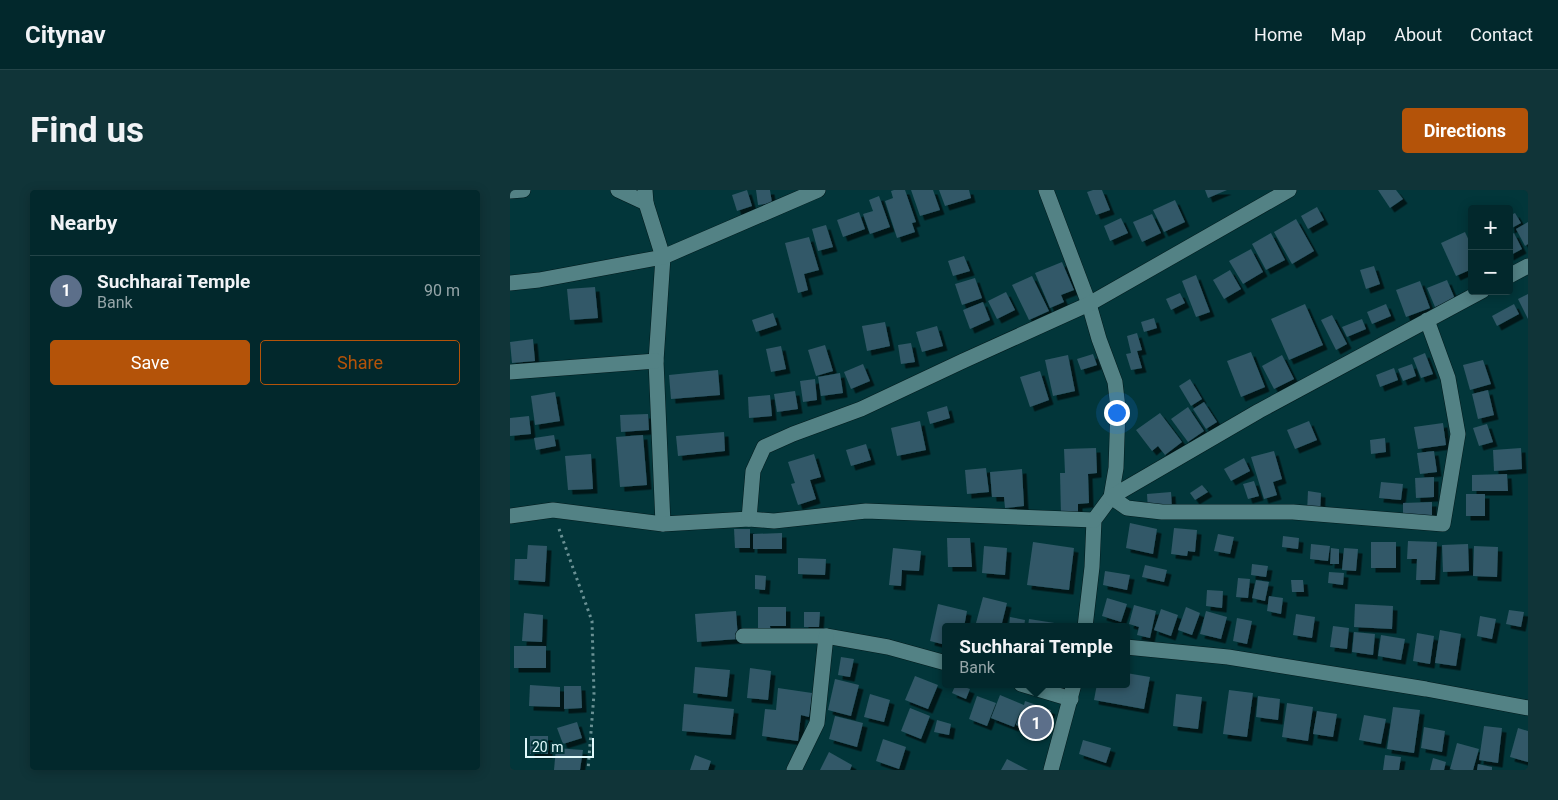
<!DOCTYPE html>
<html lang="en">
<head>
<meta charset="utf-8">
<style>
	:root { --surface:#02282c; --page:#103438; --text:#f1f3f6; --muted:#96a6a9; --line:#234448; --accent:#b45309 }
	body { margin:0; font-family:Roboto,sans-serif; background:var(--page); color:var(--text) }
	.controls { position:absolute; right:15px; top:15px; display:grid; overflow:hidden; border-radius:5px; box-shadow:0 2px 12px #0003 }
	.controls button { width:45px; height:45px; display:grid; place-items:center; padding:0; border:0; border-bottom:1px solid var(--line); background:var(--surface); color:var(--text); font:25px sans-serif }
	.scale { position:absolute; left:15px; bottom:12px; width:69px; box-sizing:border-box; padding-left:5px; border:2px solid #e1f9fb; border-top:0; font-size:14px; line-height:18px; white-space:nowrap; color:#e1f9fb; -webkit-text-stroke:4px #02363a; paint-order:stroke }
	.you { position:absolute; left:606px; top:222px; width:18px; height:18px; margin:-12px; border:4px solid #fff; border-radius:50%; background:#1a73e8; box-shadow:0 0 0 8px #1a73e833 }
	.badge { display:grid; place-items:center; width:32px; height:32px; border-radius:50%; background:var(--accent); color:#fff; font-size:16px; font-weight:700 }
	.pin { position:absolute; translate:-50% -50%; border:2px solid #fff; box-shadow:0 1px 5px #0006 }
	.popup { position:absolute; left:432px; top:433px; width:188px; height:65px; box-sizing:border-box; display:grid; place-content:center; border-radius:5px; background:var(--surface); filter:drop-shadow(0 1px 4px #0005); font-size:16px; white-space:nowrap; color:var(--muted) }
	.popup b { font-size:19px; color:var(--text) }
	.popup::after { content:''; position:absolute; left:50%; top:100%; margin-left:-10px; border:10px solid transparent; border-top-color:var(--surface) }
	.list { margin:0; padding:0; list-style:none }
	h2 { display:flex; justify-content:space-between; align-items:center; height:65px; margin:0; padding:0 20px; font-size:21px }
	h2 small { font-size:16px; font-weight:400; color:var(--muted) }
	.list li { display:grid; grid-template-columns:32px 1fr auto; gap:15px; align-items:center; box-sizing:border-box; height:70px; padding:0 20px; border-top:1px solid var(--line) }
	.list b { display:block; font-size:19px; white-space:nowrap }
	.list p { margin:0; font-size:16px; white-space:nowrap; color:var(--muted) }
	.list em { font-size:16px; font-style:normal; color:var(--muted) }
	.actions { display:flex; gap:10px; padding:15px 20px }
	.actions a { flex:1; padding:11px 0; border:1px solid var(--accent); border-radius:5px; text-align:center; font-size:18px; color:var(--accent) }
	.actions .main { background:var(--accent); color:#fff }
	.map { position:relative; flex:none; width:1018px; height:580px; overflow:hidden; border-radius:5px }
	header { display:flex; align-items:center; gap:30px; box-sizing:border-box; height:70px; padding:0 25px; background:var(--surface); border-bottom:1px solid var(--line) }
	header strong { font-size:24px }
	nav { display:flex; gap:28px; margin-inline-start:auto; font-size:18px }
	.intro { display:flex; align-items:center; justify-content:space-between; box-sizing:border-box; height:120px; padding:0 30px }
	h1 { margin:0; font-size:35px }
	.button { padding:12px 22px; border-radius:5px; background:var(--accent); color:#fff; font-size:18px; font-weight:700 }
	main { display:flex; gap:30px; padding:0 30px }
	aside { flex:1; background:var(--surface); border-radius:5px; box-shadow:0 2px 12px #0003 }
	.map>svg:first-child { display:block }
	.building { fill:#315967; filter:url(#shadow) }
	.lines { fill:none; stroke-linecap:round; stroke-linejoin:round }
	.minor-casing { stroke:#031b1d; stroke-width:16 }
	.path { stroke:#6a9194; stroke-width:3; stroke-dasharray:2.5 4; stroke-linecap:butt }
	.minor { stroke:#538285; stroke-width:15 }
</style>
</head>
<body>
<header>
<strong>Citynav</strong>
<nav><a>Home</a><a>Map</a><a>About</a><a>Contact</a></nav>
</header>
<div class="intro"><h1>Find us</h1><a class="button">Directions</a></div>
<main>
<aside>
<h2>Nearby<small></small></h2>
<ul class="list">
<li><span class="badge" style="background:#5c6f8a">1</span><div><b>Suchharai Temple</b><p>Bank</p></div><em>90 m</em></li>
</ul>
<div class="actions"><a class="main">Save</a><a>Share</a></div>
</aside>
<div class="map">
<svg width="1018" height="580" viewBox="0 0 1018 580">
	<defs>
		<filter id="shadow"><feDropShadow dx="4.5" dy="4.5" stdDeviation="0" flood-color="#0009"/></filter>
	</defs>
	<rect width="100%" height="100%" fill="#02363a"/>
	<g class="building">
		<path d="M237,0L242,16L227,21L222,5Z"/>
		<path d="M246,0H260L262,13L248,15Z"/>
		<path d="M384,0H395L406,32L402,33L405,42L387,48L375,11L383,8L381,1Z"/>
		<path d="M401,0H423L430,20L410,26Z"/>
		<path d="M429,0H459L461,8L435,16Z"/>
		<path d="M583,0H592L600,20L586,25L577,2Z"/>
		<path d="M695,0H717L698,8Z"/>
		<path d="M868,0H886L893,9L880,18Z"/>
		<path d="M369,6L380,37L360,44L353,24L363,21L359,10Z"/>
		<path d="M665,10L675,32L654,42L643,20Z"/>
		<path d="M807,17L814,30L798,39L791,26Z"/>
		<path d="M349,22L355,39L333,47L327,30Z"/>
		<path d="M1005,23L1011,33L1000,39L999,26Z"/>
		<path d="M642,24L651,43L632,52L623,32Z"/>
		<path d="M611,28L618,43L600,51L594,36Z"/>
		<path d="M786,29L804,61L782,74L764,42Z"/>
		<path d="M1018,32V54L1015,56L1006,39Z"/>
		<path d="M316,35L323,57L308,61L302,39Z"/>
		<path d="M955,42L962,57V79L946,86L931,53Z"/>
		<path d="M761,43L775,70L756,80L742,54Z"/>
		<path d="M1004,43L1012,59L999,66V46Z"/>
		<path d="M299,47L309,80L294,84L298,100L288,103L275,53Z"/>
		<path d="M741,59L753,82L733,94L719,71Z"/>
		<path d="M454,66L460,81L443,86L438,71Z"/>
		<path d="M552,72L564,100L551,105L554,112L540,118L525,83Z"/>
		<path d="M864,76L870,94L856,99L850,80Z"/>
		<path d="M720,80L731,99L714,109L703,90Z"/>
		<path d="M686,85L700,122L686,127L672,91Z"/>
		<path d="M522,86L539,121L519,130L502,95Z"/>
		<path d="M465,88L472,108L452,115L445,94Z"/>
		<path d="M937,90L945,109L925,117L917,98Z"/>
		<path d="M910,91L920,118L896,127L886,100Z"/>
		<path d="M85,97L88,128L60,130L57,99Z"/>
		<path d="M496,102L505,120L487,129L478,111Z"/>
		<path d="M670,103L675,113L661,120L656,109Z"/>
		<path d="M1018,104V129L1008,109Z"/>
		<path d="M473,112L480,130L460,139L453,120Z"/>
		<path d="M795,114L813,155L779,170L761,129Z"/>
		<path d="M876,114L881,126L862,134L857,122Z"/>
		<path d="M1004,114L1009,124L987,136L982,126Z"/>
		<path d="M263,123L267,135L246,142L242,130Z"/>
		<path d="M822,125L837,154L826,160L811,130Z"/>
		<path d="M644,128L647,138L634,142L631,132Z"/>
		<path d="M852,129L856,139L837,147L832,137Z"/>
		<path d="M375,132L380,156L357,161L352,136Z"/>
		<path d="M427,136L433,156L412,162L406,142Z"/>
		<path d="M627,143L632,160L627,161L632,178L621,180L616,164L621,163L617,146Z"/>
		<path d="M23,149L25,171L2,173L0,152Z"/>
		<path d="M401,153L405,172L391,174L388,155Z"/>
		<path d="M315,155L323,181L306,186L298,160Z"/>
		<path d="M271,156L276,179L261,182L256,159Z"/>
		<path d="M741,162L755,197L731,207L717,171Z"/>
		<path d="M915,163L923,184L911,188L903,168Z"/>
		<path d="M583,164L587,175L571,180L567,169Z"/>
		<path d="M558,165L565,201L543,206L535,170Z"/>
		<path d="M772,165L784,189L764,199L752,176Z"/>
		<path d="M973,170L981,194L960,200L953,175Z"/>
		<path d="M353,174L360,191L341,199L334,182Z"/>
		<path d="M902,174L906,186L893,191L888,179Z"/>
		<path d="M884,178L888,190L870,197L866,185Z"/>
		<path d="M208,180L210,205L161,209L159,185Z"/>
		<path d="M530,181L539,210L520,217L510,187Z"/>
		<path d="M330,183L333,203L311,206L308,187Z"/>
		<path d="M305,189L307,210L293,212L290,191Z"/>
		<path d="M680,189L692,209L681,216L669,196Z"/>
		<path d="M978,200L984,225L968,229L962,204Z"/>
		<path d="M285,201L288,219L267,222L264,204Z"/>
		<path d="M45,202L50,231L25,235L21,206Z"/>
		<path d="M260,205L262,226L239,228L238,207Z"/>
		<path d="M694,212L707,232L696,239L683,219Z"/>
		<path d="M437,216L440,228L420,234L417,222Z"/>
		<path d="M678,217L694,241L678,252L661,229Z"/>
		<path d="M650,223L672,252L655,265L648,256L642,261L626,240Z"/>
		<path d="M138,224L139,240L111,242L110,225Z"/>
		<path d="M19,226L21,244L0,246V228Z"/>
		<path d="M410,231L416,260L387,266L381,238Z"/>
		<path d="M799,231L807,250L785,259L777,240Z"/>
		<path d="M933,233L936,255L908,259L904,237Z"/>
		<path d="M977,234L983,252L969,256L963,238Z"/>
		<path d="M214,242L215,261L168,266L166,246Z"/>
		<path d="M44,245L46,256L26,260L24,248Z"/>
		<path d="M133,245L137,295L110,297L106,247Z"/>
		<path d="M875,248L876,262L861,264L860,250Z"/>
		<path d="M356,254L361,270L341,276L336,260Z"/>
		<path d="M586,258L587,283L578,284L579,313L568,314V324L551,325L550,283H555L554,259Z"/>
		<path d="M1011,258L1012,279L984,281L983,260Z"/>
		<path d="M764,261L772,289L763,292L767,305L754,309L741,267Z"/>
		<path d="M924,261L927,282L910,284L907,263Z"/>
		<path d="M81,264L83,299L58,300L55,266Z"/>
		<path d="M304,264L311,287L300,290L306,309L288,315L281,294L285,293L278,272Z"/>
		<path d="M734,268L740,281L721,291L714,279Z"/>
		<path d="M476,278L479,302L457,304L455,280Z"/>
		<path d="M512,279L514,316L495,318L494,307H482L480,282Z"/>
		<path d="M997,284L998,301H962V285Z"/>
		<path d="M924,287V307L906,308L905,288Z"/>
		<path d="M744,291L749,306L738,309L733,294Z"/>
		<path d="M871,292L893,294L891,310L869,308Z"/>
		<path d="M692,295L698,302L685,310L680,303Z"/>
		<path d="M798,301L811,303L810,323L797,322Z"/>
		<path d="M661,302L662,319L638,321L637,304Z"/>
		<rect x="956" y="304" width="19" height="22"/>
		<path d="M922,312V331H893V313Z"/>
		<path d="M620,333L647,339L643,364L616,358Z"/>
		<path d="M664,338L687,340L685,362L678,361L677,366L661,364Z"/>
		<path d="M224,339H240V358H225Z"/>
		<path d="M272,343V359H243V344Z"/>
		<path d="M708,344L724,347L720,364L704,361Z"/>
		<path d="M773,346L789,348L788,359L772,357Z"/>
		<path d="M437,348H460L462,377H438Z"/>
		<path d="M898,351L927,352L925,390H906L907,369H897Z"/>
		<path d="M523,352L564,358L559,400L517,395Z"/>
		<rect x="861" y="352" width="25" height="26"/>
		<path d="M801,354L820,356L818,371L800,369Z"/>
		<path d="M958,354L959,381L933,382L932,355Z"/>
		<path d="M18,355L37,356L35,392L4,390L5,369H17Z"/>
		<path d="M474,356L497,358L495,385L472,383Z"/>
		<path d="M964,356L988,357L987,387L963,386Z"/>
		<path d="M383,358L411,361L409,381L392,380L391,396L379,395Z"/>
		<path d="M821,358L829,359V374H820Z"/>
		<path d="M834,358L848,359L846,381L832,380Z"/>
		<path d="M288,368L316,369L315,385L288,384Z"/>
		<path d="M742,374L758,376L756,387L741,385Z"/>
		<path d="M635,375L657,380L654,392L632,387Z"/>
		<path d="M595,381L620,385L617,400L593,395Z"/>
		<path d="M819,382L834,383L833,395L818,393Z"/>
		<path d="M245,385L256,386L255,400L245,399Z"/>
		<path d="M728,388L740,389L738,408L726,407Z"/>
		<path d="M746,390L759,392L755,411L742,408Z"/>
		<path d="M781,390H793L794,402H782Z"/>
		<path d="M697,400L713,401L712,418L696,416Z"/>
		<path d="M759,406L773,408L771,424L757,421Z"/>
		<path d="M473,407L497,413L491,437H481L466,433Z"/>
		<path d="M597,408L617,414L611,432L592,426Z"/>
		<path d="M428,414L457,421L454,437H436V455L420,451Z"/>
		<path d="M845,414L883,416L882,439L844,437Z"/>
		<path d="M624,415L646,421L640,448L627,445L629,437L619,434Z"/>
		<path d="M248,417H276V436H260L261,445L248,444Z"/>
		<path d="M676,417L690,423L682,445L668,440Z"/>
		<path d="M651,419L668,425L661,446L644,440Z"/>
		<path d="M999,420L1014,422L1011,437L996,434Z"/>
		<path d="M226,421L228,449L187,452L185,424Z"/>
		<path d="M696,421L717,427L711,449L690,444Z"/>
		<path d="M294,422H310L309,437H294Z"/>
		<path d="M14,423L33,425L32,452L12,451Z"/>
		<path d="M786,424L805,427L802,448L783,445Z"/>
		<path d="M970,426L986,429L982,449L967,446Z"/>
		<path d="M500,427L515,430L514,437H499Z"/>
		<path d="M727,428L742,431L737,454L723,451Z"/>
		<path d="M519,429L551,434V437H518Z"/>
		<path d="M823,436L839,438L837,459L820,457Z"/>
		<path d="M930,440L951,444L946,476L925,473Z"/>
		<path d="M844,442L865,444L863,465L842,462Z"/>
		<path d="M907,443L924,446L920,474L903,471Z"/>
		<path d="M871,445L895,449L891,470L868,466Z"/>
		<rect x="4" y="456" width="32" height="22"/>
		<path d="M331,467L344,469L340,487L328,485Z"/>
		<path d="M185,477L220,480L217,507L183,503Z"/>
		<path d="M240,478L261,481L258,510L237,508Z"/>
		<path d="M616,483L640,487L634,519L584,510L587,494H616Z"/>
		<path d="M405,486L428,495L418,519L395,510Z"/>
		<path d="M325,489L349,495L341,526L318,520Z"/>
		<path d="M446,494L460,499L456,509L442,503Z"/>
		<path d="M20,495L50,497V517L19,516Z"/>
		<path d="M54,496H71L72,518L54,519Z"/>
		<path d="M268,498L302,503L299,527L291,525L288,551L252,546L255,519L266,520Z"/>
		<path d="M719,500L743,503L737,547L713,544Z"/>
		<path d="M360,504L380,510L374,532L354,527Z"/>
		<path d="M666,504L692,507L688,539L663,536Z"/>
		<path d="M490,505L514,515L515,511L541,520L532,545L506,535L511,520L504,537L481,528Z"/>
		<path d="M467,506L486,513L477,536L459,529Z"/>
		<path d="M748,506L770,509L768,530L746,527Z"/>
		<path d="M777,513L803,517L798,551L772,547Z"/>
		<path d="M174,514L224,519L221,545L172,541Z"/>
		<path d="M883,517L910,520L904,563L877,559Z"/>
		<path d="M400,518L420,526L411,549L391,541Z"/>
		<path d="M807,521L827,524L823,547L803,544Z"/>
		<path d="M854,525L876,529L871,554L849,550Z"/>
		<path d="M325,526L353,533L347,557L319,549Z"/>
		<path d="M427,530L441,534L439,545L424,542Z"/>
		<path d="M67,532L72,548L53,554L47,538Z"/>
		<path d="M974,536L992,538L988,573L969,570Z"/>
		<path d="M914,537L935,541L932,562L911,558Z"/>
		<path d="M1008,538L1018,541V572L1000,567Z"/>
		<rect x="20" y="546" width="18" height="18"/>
		<path d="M373,549L396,557L389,579L366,571Z"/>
		<path d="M573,550L601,558L596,573L569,564Z"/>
		<path d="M947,553L969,559L963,580H944L940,579Z"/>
		<path d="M46,558L73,560L70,580H44Z"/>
		<path d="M319,562L342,575L340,580H310Z"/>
		<path d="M185,565L201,571L198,580H180Z"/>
		<path d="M875,565L891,567L889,580H873Z"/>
		<path d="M923,568L936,572L934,580H920Z"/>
		<path d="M497,569L518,580H491Z"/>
		<path d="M968,574L982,577V580H967Z"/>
	</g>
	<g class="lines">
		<defs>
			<g id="minor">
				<path d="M108,0L136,13"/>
				<path d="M135,0L136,13L153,67L146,171L153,334"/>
				<path d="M536,0L579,114L589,149L605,192L608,218L606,278L601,307L584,330L582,377L575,437"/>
				<path d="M0,1L13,0"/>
				<path d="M999,86L1018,76"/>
				<path d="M0,93L29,90L153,67L308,0"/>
				<path d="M917,130L938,188L948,244L933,334L783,322H652L617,318L601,307L749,221L972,101"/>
				<path d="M0,182L146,171"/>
				<path d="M0,326L43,320L153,334L239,329L264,331L356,321L584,330"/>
				<path d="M239,329L243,281L254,257L283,244L351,219L453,171L579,114L779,0"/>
				<path d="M233,446H316L378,457L436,473"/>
				<path d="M616,457L718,467L916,499L1018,518"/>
				<path d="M511,494L561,509"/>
				<path d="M284,580L307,533L316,446"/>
				<path d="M541,580L564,494"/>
			</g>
		</defs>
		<use href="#minor" class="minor-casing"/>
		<path class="path" d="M49,339L82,431L84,504L78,580"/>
		<use href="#minor" class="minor"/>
	</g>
</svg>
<div class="controls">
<button>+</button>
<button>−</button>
</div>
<div class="scale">20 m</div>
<div class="you"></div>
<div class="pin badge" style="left:526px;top:533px;background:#5c6f8a">1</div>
<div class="popup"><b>Suchharai Temple</b>Bank</div>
</div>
</main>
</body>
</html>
